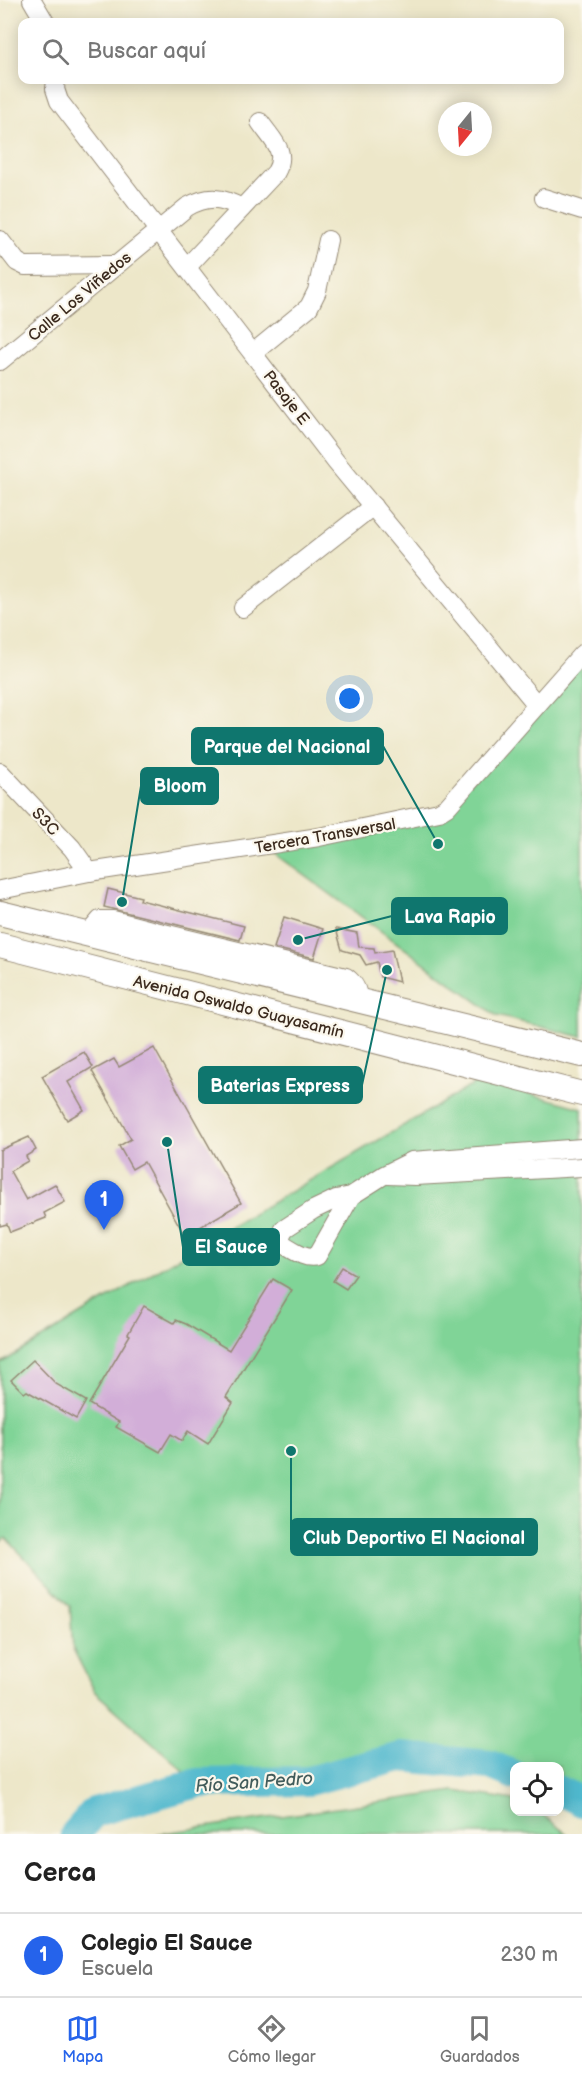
<!DOCTYPE html>
<html lang="es">
<head>
<meta charset="utf-8">
<style>
	:root { --surface:#fff; --page:#f2f2f2; --text:#222; --muted:#767676; --line:#e0e0e0; --accent:#2563eb }
	body { margin:0; font-family:"Balsamiq Sans",sans-serif; background:var(--page); color:var(--text) }
	.controls { position:absolute; right:18px; bottom:18px; display:grid; overflow:hidden; border-radius:12px; box-shadow:0 3px 15px #0003 }
	.controls button { width:54px; height:54px; display:grid; place-items:center; padding:0; border:0; border-bottom:2px solid var(--line); background:var(--surface); color:var(--text); font:30px sans-serif }
	.compass { position:absolute; left:438px; top:102px; width:54px; height:54px; border-radius:50%; background:var(--surface); box-shadow:0 3px 15px #0003; rotate:198deg }
	.you { position:absolute; left:350px; top:699px; width:21px; height:21px; margin:-15px; border:4px solid #fff; border-radius:50%; background:#1a73e8; box-shadow:0 0 0 9px #1a73e833 }
	.badge { display:grid; place-items:center; width:39px; height:39px; border-radius:50%; background:var(--accent); color:#fff; font-size:20px; font-weight:700 }
	.pin { position:absolute; translate:-50% -50px; filter:drop-shadow(0 2px 3px #0008) }
	.pin::after { content:''; position:absolute; top:32px; width:21px; height:18px; background:inherit; clip-path:polygon(0 0,100% 0,50% 100%) }
	.list { margin:0; padding:0; list-style:none }
	h2 { display:flex; justify-content:space-between; align-items:center; height:78px; margin:0; padding:0 24px; font-size:26px }
	h2 small { font-size:20px; font-weight:400; color:var(--muted) }
	.list li { display:grid; grid-template-columns:39px 1fr auto; gap:18px; align-items:center; box-sizing:border-box; height:84px; padding:0 24px; border-top:2px solid var(--line) }
	.list b { display:block; font-size:22px; white-space:nowrap }
	.list p { margin:0; font-size:20px; white-space:nowrap; color:var(--muted) }
	.list em { font-size:20px; font-style:normal; color:var(--muted) }
	.icon { flex:none; width:33px; height:33px; fill:none; stroke:currentColor; stroke-width:2; stroke-linecap:round; stroke-linejoin:round }
	.map { position:relative; flex:none; width:582px; height:1834px; overflow:hidden }
	.search { position:absolute; background:var(--surface); box-shadow:0 3px 15px #0003; left:18px; right:18px; top:18px; height:66px; display:flex; align-items:center; gap:15px; box-sizing:border-box; padding:0 21px; border-radius:12px; color:var(--muted); font-size:22px }
	.sheet { height:162px; background:var(--surface) }
	nav { display:flex; justify-content:space-around; align-items:center; box-sizing:border-box; height:84px; border-top:2px solid var(--line); background:var(--surface); font-size:16px; color:var(--muted) }
	nav a { display:grid; justify-items:center; gap:3px }
	nav .on { color:var(--accent) }
	.map>svg:first-child { display:block }
	.green { fill:#80d497; stroke:#5e7f5a; stroke-width:1.5 }
	.lines { fill:none; stroke-linecap:round; stroke-linejoin:round }
	.river { stroke:#4fb8cd; stroke-width:30 }
	.building { fill:#d2aed8 }
	.minor-casing { stroke:#948874; stroke-width:20 }
	.major-casing { stroke:#948874; stroke-width:26 }
	.minor { stroke:#fff; stroke-width:18 }
	.major { stroke:#fff; stroke-width:24 }
	.labels { text-anchor:middle; stroke-width:4.5; stroke-linejoin:round; paint-order:stroke }
	.street-label { font-size:16px; fill:#3b2a1e; stroke:#fbf7ec }
	.water-label { font-size:18px; font-style:italic; fill:#425c5b; stroke:#fbf7ec }
	.leader { fill:none; stroke:#0f766e; stroke-width:2 }
	.callout-dot { fill:#0f766e; stroke:#fbf7ec; stroke-width:2 }
	.callout { fill:#0f766e; stroke:#0f766e; stroke-width:2 }
	.callout-label { font-size:18px; text-anchor:middle; font-weight:bold; fill:#fff }
</style>
</head>
<body>
<div class="map">
<svg width="582" height="1834" viewBox="0 0 582 1834">
	<rect width="100%" height="100%" fill="#fbf7ec"/>
	<filter id="ink" filterUnits="userSpaceOnUse"><feTurbulence type="fractalNoise" baseFrequency=".0167" numOctaves="2"/><feDisplacementMap in="SourceGraphic" scale="12" xChannelSelector="R" yChannelSelector="G"/><feConvolveMatrix kernelMatrix="1 2 1 2 8 2 1 2 1" color-interpolation-filters="sRGB"/></filter>
	<filter id="wash" filterUnits="userSpaceOnUse"><feTurbulence type="fractalNoise" baseFrequency=".008" numOctaves="4" result="noise"/><feDisplacementMap in="SourceGraphic" scale="24" xChannelSelector="R" yChannelSelector="G"/><feGaussianBlur stdDeviation="1.35" result="paint"/><feColorMatrix in="noise" values="0 0 0 0 0 0 0 0 0 0 0 0 0 0 0 0 0 1.4 0 .05"/><feComposite in="paint" operator="in"/></filter>
	<g filter="url(#wash)">
		<rect width="100%" height="100%" fill="#ede7c9"/>
		<g class="green">
			<path d="M582,652V1037L497,1016L266,847L442,815Z"/>
			<path d="M481,1080L582,1108V1802L560,1791V1766H514V1775L490,1765L401,1757L308,1781L198,1783L95,1692L73,1649L70,1606L6,1538L0,1542V1364L87,1311Z"/>
			<path d="M454,1791L514,1800V1812H539L567,1834H157Z"/>
		</g>
		<g class="lines">
			<g class="river">
				<path d="M560,1791L582,1802"/>
				<path d="M75,1834L94,1812L198,1783L308,1781L401,1757L490,1765L514,1775"/>
			</g>
		</g>
		<g id="blocks">
			<g class="building">
				<path d="M108,889L141,897L140,900L244,926L240,940L104,907Z"/>
				<path d="M284,917L323,929L314,958L274,948Z"/>
				<path d="M336,929L357,933L359,947L374,948L375,953L392,950L399,982L380,977L377,962L366,965L360,955L342,950Z"/>
				<path d="M154,1048L241,1203L185,1236L144,1162L132,1169L119,1146L131,1139L92,1071L114,1059L119,1067Z"/>
				<path d="M84,1052L93,1067L68,1082L84,1110L67,1120L42,1076Z"/>
				<path d="M29,1137L36,1150L26,1156L28,1161L10,1171L26,1200L55,1184L65,1202L44,1213L46,1218L10,1232L7,1224L0,1226V1150Z"/>
				<path d="M342,1267L356,1275L346,1289L333,1281Z"/>
				<path d="M273,1279L292,1290L226,1397L233,1403L208,1444L188,1431L182,1441L171,1434L160,1452L116,1427L119,1422L89,1404L130,1335L128,1334L144,1306L174,1323L176,1320L186,1324L229,1350Z"/>
				<path d="M33,1360L56,1384L86,1401L76,1419L27,1391L24,1393L11,1380Z"/>
			</g>
		</g>
	</g>
	<g filter="url(#ink)">
		<use href="#blocks" fill-opacity="0" stroke="#948874" stroke-width="1.5"/>
		<g class="lines">
			<defs>
				<g id="minor">
					<path d="M32,0L45,22"/>
					<path d="M56,80L55,89L59,101L336,462L537,705"/>
					<path d="M544,198L582,210"/>
					<path d="M0,240L17,262L25,266L115,265"/>
					<path d="M187,267L276,172C288,151 272,140 260,122"/>
					<path d="M253,353L309,307L317,291L328,240"/>
					<path d="M0,361L187,207C209,195 221,197 242,208"/>
					<path d="M243,608L373,506"/>
					<path d="M0,772L72,848L89,872"/>
					<path d="M0,890L89,872L319,837L439,812L447,807L582,654"/>
					<path d="M88,934L100,920H113L151,930"/>
					<path d="M144,948L151,930L346,977C354,983 358,989 358,1000"/>
					<path d="M388,1175L415,1176L582,1167"/>
					<path d="M351,1196L317,1256C305,1260 292,1249 281,1243L280,1238L284,1229L313,1210L336,1199L351,1196L384,1175L412,1161L582,1148"/>
				</g>
				<g id="major">
					<path d="M0,913L582,1055"/>
					<path d="M0,945L582,1094"/>
				</g>
			</defs>
			<use href="#minor" class="minor-casing"/>
			<use href="#major" class="major-casing"/>
			<use href="#minor" class="minor"/>
			<use href="#major" class="major"/>
		</g>
	</g>
	<g class="labels">
		<g class="street-label">
			<text transform="translate(79 296) rotate(-40)" y="6">Calle Los Viñedos</text>
			<text transform="translate(287 397) rotate(52)" y="6">Pasaje E</text>
			<text transform="translate(46 821) rotate(47)" y="6">S3C</text>
			<text transform="translate(325 835) rotate(-10)" y="6">Tercera Transversal</text>
			<text transform="translate(239 1006) rotate(14)" y="6">Avenida Oswaldo Guayasamín</text>
		</g>
		<g class="water-label">
			<text transform="translate(254 1782) rotate(-4)" y="6">Río San Pedro</text>
		</g>
	</g>
	<path class="leader" d="M438 844L383 746M122 902L141 786M298 940L392 916M387 970L362 1085M167 1142L183 1247M291 1451L291 1537"/>
	<g class="callout-dot">
		<circle cx="438" cy="844" r="6"/>
		<circle cx="122" cy="902" r="6"/>
		<circle cx="298" cy="940" r="6"/>
		<circle cx="387" cy="970" r="6"/>
		<circle cx="167" cy="1142" r="6"/>
		<circle cx="291" cy="1451" r="6"/>
	</g>
	<g class="callout">
		<rect x="192" y="728" width="191" height="36" rx="6"/>
		<rect x="141" y="768" width="77" height="36" rx="6"/>
		<rect x="392" y="898" width="115" height="36" rx="6"/>
		<rect x="199" y="1067" width="163" height="36" rx="6"/>
		<rect x="183" y="1229" width="96" height="36" rx="6"/>
		<rect x="291" y="1519" width="246" height="36" rx="6"/>
	</g>
	<g class="callout-label">
		<text x="287" y="753">Parque del Nacional</text>
		<text x="180" y="792">Bloom</text>
		<text x="450" y="923">Lava Rapio</text>
		<text x="280" y="1092">Baterias Express</text>
		<text x="231" y="1253">El Sauce</text>
		<text x="414" y="1544">Club Deportivo El Nacional</text>
	</g>
</svg>
<div class="controls">
<button><svg class="icon" aria-label="locate" viewBox="0 0 24 24"><circle cx="12" cy="12" r="6"/><path d="M12 2v4M12 18v4M2 12h4M18 12h4"/></svg></button>
</div>
<svg class="compass" viewBox="-18 -18 36 36"><path d="M0-13l5 13h-10z" fill="#e53935"/><path d="M0 13l5-13h-10z" fill="#767676"/></svg>
<div class="you"></div>
<div class="pin badge" style="left:104px;top:1230px">1</div>
<div class="search"><svg class="icon" aria-label="search" viewBox="0 0 24 24"><circle cx="10" cy="10" r="6"/><path d="M15 15l6 6"/></svg>Buscar aquí</div>
</div>
<section class="sheet">
<h2>Cerca<small></small></h2>
<ul class="list">
<li><span class="badge">1</span><div><b>Colegio El Sauce</b><p>Escuela</p></div><em>230 m</em></li>
</ul>
</section>
<nav>
<a class="on"><svg class="icon" aria-label="map" viewBox="0 0 24 24"><path d="M3 6l6-2 6 2 6-2v14l-6 2-6-2-6 2zM9 4v14M15 6v14"/></svg>Mapa</a>
<a><svg class="icon" aria-label="directions" viewBox="0 0 24 24"><path d="M12 3l9 9-9 9-9-9zM9 14v-3h6M13 9l2 2-2 2"/></svg>Cómo llegar</a>
<a><svg class="icon" aria-label="saved" viewBox="0 0 24 24"><path d="M7 4h10v16l-5-4-5 4z"/></svg>Guardados</a>
</nav>
</body>
</html>
